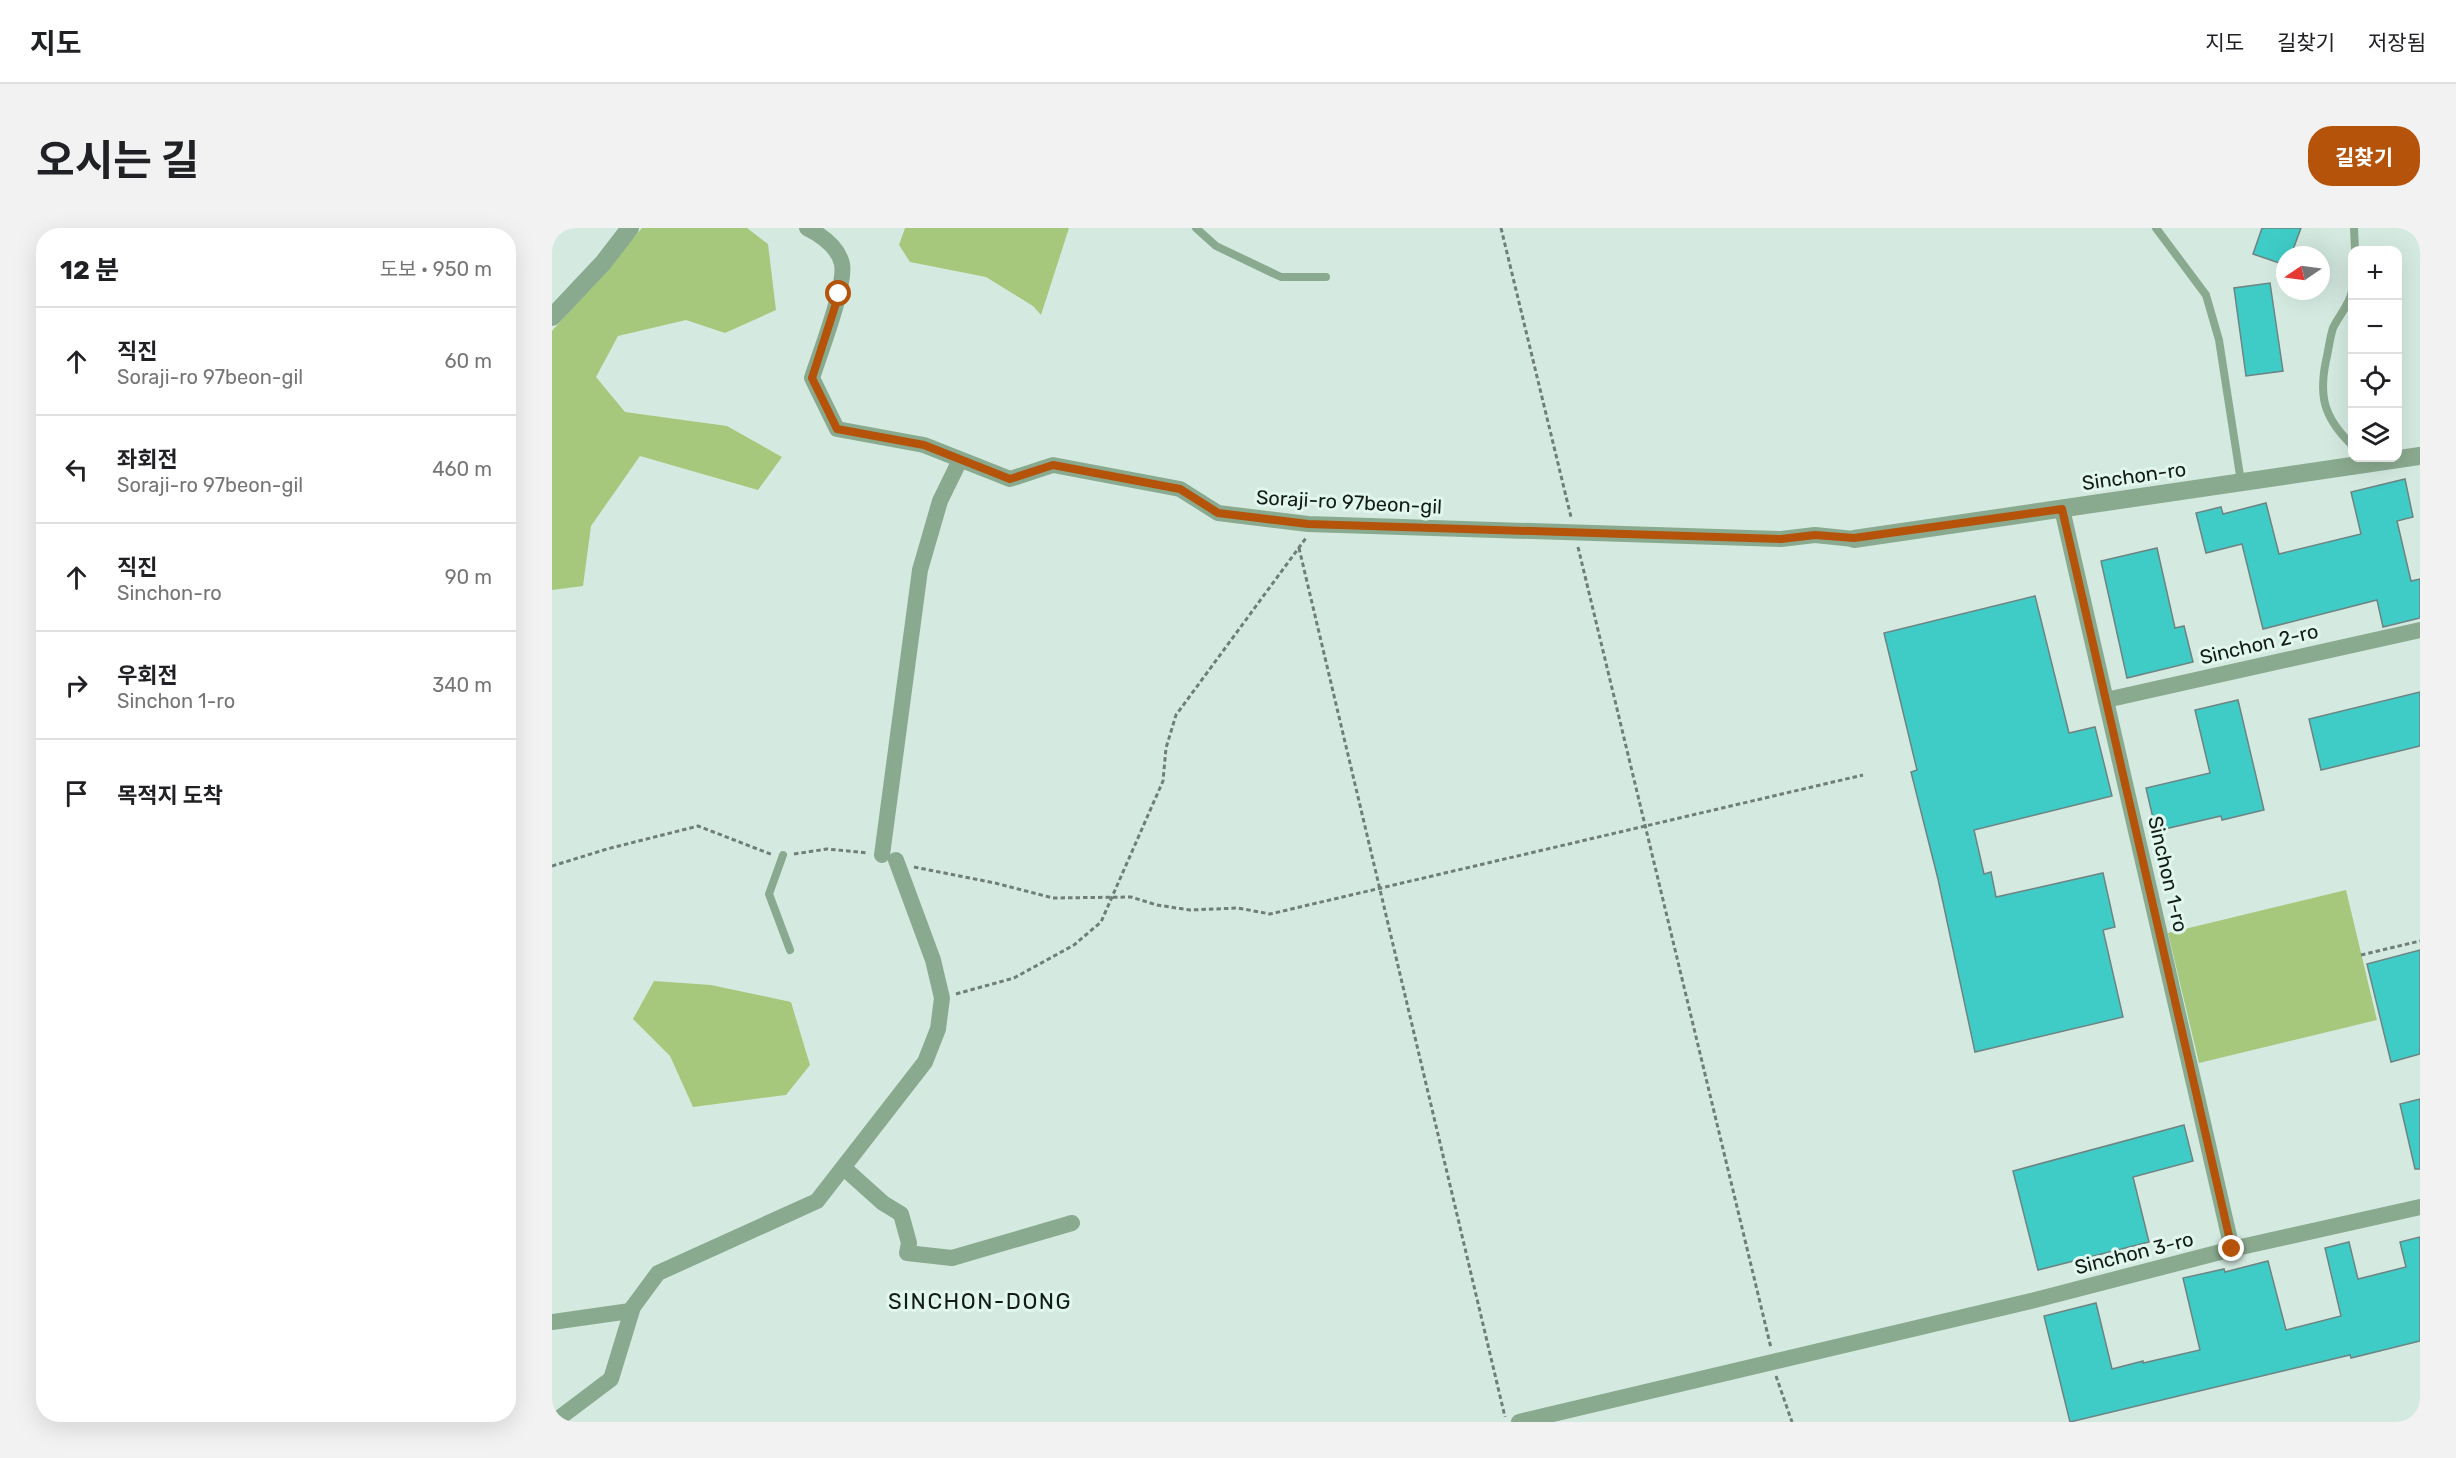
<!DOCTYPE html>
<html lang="ko">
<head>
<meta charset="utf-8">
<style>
	:root { --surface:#fff; --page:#f2f2f2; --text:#202124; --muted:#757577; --line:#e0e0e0; --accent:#b45309 }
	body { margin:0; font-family:Rubik,"Noto Sans KR",sans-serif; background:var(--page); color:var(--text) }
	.controls { position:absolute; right:18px; top:18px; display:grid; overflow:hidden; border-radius:12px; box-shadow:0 6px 24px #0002 }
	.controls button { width:54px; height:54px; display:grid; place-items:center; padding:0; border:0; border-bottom:2px solid var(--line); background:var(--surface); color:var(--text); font:30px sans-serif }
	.compass { position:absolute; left:1724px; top:18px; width:54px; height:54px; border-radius:50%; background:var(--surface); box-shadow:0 6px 24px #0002; rotate:257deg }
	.stop { position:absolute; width:18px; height:18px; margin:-14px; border:4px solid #b45309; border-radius:50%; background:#fff }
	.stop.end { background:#b45309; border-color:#fff; box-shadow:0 2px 6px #0008 }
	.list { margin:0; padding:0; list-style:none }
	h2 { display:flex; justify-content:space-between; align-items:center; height:78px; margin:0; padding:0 24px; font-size:26px }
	h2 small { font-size:20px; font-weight:400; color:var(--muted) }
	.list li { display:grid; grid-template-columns:39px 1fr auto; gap:18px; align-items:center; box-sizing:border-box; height:108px; padding:0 24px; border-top:2px solid var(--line) }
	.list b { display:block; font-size:22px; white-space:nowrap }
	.list p { margin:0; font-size:20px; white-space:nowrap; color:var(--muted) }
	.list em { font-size:20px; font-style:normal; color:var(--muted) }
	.icon { flex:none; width:33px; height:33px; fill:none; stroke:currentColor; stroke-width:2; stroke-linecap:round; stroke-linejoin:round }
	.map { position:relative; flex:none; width:1868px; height:1194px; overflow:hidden; border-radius:24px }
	header { display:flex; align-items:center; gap:36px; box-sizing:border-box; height:84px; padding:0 30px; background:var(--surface); border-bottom:2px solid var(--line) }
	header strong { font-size:28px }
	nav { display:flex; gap:33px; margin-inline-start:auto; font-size:21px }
	.intro { display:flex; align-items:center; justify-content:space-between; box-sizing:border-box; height:144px; padding:0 36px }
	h1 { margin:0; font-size:42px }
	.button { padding:15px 27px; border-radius:24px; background:var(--accent); color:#fff; font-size:21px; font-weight:700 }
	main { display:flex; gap:36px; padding:0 36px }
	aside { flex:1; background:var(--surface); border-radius:24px; box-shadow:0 6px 24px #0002 }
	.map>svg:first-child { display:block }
	.green { fill:#a6c87d }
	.building { fill:#3fccc7; stroke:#6d8482; stroke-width:1.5 }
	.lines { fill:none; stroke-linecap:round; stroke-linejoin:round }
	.path { stroke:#6f7e78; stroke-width:3; stroke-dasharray:4.5 3; stroke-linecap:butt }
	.service { stroke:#8aaa8f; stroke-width:8 }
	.minor { stroke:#8aaa8f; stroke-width:16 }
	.tertiary { stroke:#8aaa8f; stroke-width:18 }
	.route { stroke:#b45309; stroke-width:8 }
	.labels { text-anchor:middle; stroke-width:6; stroke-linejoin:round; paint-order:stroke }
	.street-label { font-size:20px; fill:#131b18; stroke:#e1f7ee }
	.quarter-label { font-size:22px; letter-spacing:1.5px; fill:#131b18; stroke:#e1f7ee }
</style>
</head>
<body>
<header>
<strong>지도</strong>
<nav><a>지도</a><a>길찾기</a><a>저장됨</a></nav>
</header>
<div class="intro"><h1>오시는 길</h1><a class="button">길찾기</a></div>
<main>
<aside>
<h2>12 분<small>도보 · 950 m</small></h2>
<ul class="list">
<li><svg class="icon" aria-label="ahead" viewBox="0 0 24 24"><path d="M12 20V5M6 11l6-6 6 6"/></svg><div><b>직진</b><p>Soraji-ro 97beon-gil</p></div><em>60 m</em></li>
<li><svg class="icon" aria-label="left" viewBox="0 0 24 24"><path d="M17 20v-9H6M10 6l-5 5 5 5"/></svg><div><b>좌회전</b><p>Soraji-ro 97beon-gil</p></div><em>460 m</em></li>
<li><svg class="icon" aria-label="ahead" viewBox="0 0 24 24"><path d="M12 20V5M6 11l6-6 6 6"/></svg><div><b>직진</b><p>Sinchon-ro</p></div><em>90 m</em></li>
<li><svg class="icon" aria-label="right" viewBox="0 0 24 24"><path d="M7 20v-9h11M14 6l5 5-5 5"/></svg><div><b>우회전</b><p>Sinchon 1-ro</p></div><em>340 m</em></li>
<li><svg class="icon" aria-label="arrive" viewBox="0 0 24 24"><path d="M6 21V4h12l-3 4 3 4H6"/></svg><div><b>목적지 도착</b></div></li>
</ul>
</aside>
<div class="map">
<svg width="1868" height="1194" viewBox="0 0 1868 1194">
	<rect width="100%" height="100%" fill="#d4eae1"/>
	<g class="green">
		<path d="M90,0H195L216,16L224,82L173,105L134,92L66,108L44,149L73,184L175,198L230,229L206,262L88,228L39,298L31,358L0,362V103Z"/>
		<path d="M353,0H517L489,87L481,78L434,49L358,34L347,17Z"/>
		<path d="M1794,662L1825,792L1647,835L1616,705Z"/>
		<path d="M102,753L159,757L239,774L258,837L234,867L141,879L118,828L81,791Z"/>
	</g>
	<g class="building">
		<path d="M1710,0H1749L1739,27H1733V37L1701,26Z"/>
		<path d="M1718,55L1731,143L1694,148L1682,60Z"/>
		<path d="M1853,251L1861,289L1845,293L1859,353L1868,351V390L1831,399L1825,372L1711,401L1690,316L1654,325L1644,285L1669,279L1671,286L1714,275L1727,326L1809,306L1799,264Z"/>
		<path d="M1605,320L1623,400L1632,398L1641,434L1575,450L1549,333Z"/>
		<path d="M1483,368L1517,505L1543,499L1560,568L1422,602L1432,646L1439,644L1444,669L1551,645L1563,699L1551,702L1571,789L1423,824L1386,651L1359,544L1365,542L1332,405Z"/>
		<path d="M1868,464V518L1769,542L1757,491Z"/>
		<path d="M1686,472L1712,582L1670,592L1669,588L1604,603L1594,560L1658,545L1643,482Z"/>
		<path d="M1868,722V826L1839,834L1815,736Z"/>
		<path d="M1868,871V941H1863L1848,876Z"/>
		<path d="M1632,897L1641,933L1581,949L1597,1014L1486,1042L1461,943Z"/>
		<path d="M1868,1009V1113L1799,1130L1798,1127L1518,1194L1492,1088L1544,1075L1560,1141L1591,1133V1135L1648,1122L1631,1050L1672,1041L1673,1044L1716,1033L1734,1102L1789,1088L1773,1020L1797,1014L1806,1051L1854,1039L1848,1014Z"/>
	</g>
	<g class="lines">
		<g class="path">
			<path d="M949,0L1019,289"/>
			<path d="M1026,319L1219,1120"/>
			<path d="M747,320L953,1189"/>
			<path d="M242,626L275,621L316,625"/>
			<path d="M0,638L55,621L146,598L221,627"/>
			<path d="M362,639L443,655L501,670L579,669L605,677L638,682L686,680L718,686L1311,547"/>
			<path d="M1809,727L1868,713"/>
			<path d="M404,766L462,750L522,717L549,694L611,553L614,520L624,487L754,310"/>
			<path d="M1224,1148L1240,1194"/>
		</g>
		<g class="service">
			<path d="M644,0L664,18L729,49H774"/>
			<path d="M1604,0L1654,67L1667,112L1689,254"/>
			<path d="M1802,0L1803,22"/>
			<path d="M1800,63C1797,78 1787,87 1781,100C1778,109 1777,119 1775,128C1766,167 1771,189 1800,217"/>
			<path d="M231,627L217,666L238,722"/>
		</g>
		<g class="minor">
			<path d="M255,0C269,7 286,18 290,36C294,58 268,125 260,150L285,201L372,217L458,251L501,237L628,261L666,285L756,296L1229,311L1263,307L1302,311"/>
			<path d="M1510,281L1680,1021"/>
			<path d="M1554,472L1868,402"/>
			<path d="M330,627L368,342L388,273L408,232"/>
			<path d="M292,940L331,975L349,986L357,1015L355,1025L400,1030L520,995"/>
			<path d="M0,1094L78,1083L106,1045L265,973L373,834L386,801L390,770L381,732L344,632"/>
			<path d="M2,1194L59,1151L81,1079"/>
			<path d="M967,1194L1483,1072L1680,1021L1868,979"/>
		</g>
		<g class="tertiary">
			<path d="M0,89L51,35L78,0"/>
			<path d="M1302,311L1868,228"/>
		</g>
	</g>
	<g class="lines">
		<path class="route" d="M287,66L260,150L285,201L372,217L458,251L501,237L628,261L666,285L756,296L1229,311L1263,307L1302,310L1510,281L1680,1021"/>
	</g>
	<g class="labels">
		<g class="street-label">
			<text transform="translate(1582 248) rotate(-8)" y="7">Sinchon-ro</text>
			<text transform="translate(797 274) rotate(3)" y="7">Soraji-ro 97beon-gil</text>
			<text transform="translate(1707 416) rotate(-13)" y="7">Sinchon 2-ro</text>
			<text transform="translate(1616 646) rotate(77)" y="7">Sinchon 1-ro</text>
			<text transform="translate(1582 1025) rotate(-14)" y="7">Sinchon 3-ro</text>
		</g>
		<g class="quarter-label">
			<text x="428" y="1081">SINCHON-DONG</text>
		</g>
	</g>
</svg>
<div class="controls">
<button>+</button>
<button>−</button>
<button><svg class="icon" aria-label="locate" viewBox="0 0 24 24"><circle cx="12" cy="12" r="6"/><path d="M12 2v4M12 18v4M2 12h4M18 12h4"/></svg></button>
<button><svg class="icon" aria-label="layers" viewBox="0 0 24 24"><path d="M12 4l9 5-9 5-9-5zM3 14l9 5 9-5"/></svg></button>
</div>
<svg class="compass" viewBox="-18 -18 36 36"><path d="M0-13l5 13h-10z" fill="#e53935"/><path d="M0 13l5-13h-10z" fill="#757577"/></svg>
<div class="stop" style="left:287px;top:66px"></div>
<div class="stop end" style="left:1680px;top:1021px"></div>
</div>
</main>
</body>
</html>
